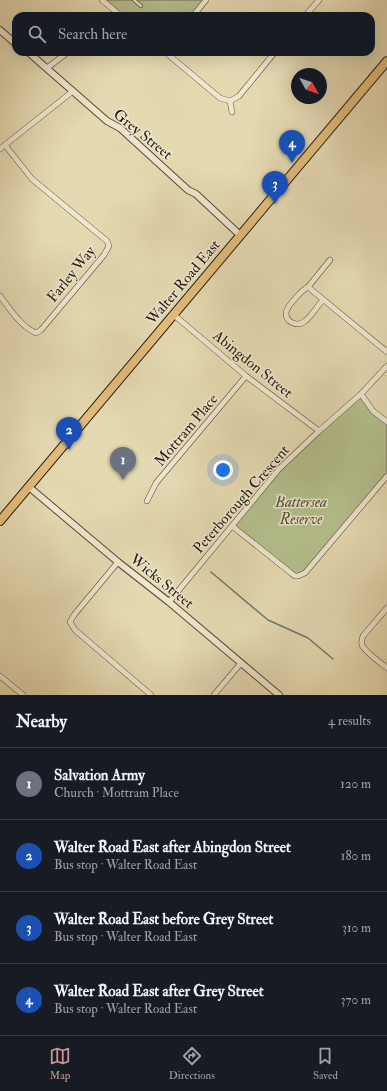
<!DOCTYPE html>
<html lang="en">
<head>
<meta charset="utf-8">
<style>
	:root { --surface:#171b24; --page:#242831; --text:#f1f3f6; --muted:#9ea1a6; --line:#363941; --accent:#c59692 }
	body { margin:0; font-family:"IM FELL Double Pica",serif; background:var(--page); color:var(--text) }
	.compass { position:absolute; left:291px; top:68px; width:36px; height:36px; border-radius:50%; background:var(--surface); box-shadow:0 4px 16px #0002; rotate:130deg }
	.you { position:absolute; left:223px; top:470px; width:14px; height:14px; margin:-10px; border:3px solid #fff; border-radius:50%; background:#1a73e8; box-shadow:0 0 0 6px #1a73e833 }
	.badge { display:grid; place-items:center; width:26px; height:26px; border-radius:50%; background:var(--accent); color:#fff; font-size:13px; font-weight:700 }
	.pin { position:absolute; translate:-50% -33px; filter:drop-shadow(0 1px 2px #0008) }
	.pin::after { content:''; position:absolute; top:21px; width:14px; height:12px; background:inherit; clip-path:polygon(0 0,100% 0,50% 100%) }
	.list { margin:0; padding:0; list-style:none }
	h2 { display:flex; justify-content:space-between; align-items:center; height:52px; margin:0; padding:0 16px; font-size:17px }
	h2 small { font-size:13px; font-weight:400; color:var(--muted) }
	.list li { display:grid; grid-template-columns:26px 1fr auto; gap:12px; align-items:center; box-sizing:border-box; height:72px; padding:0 16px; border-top:1px solid var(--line) }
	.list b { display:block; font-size:15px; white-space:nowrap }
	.list p { margin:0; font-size:13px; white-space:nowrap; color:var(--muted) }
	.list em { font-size:13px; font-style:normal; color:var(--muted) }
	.icon { flex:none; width:22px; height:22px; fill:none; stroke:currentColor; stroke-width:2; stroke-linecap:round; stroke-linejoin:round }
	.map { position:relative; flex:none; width:387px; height:695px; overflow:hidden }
	.search { position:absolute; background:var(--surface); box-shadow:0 4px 16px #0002; left:12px; right:12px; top:12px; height:44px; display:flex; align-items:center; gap:10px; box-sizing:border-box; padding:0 14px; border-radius:12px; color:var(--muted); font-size:15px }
	.sheet { height:340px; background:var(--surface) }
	nav { display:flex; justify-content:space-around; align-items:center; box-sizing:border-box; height:56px; border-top:1px solid var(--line); background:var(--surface); font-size:11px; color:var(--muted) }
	nav a { display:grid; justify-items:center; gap:2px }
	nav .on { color:var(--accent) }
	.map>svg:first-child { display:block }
	.green { fill:#b4bf8d; stroke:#6c6e50 }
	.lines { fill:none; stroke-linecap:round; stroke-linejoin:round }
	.stream { stroke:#6a7a73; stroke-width:1.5 }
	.service-casing { stroke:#554b3a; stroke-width:4 }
	.minor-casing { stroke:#554b3a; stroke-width:6 }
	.tertiary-casing { stroke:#554b3a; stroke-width:8 }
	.primary-casing { stroke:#251c12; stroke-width:10 }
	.service { stroke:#eee6cd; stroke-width:2.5 }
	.minor { stroke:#eee6cd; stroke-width:5 }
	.tertiary { stroke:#eee6cd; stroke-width:6 }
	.primary { stroke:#e2bc79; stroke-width:8 }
	.labels { text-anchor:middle; stroke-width:3; stroke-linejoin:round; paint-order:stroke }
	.street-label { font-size:15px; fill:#251c12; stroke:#eee6cd }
	.park-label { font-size:15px; font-style:italic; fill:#504d37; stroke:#eee6cd }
</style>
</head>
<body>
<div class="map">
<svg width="387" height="695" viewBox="0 0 387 695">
	<rect width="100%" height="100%" fill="#e5d9b2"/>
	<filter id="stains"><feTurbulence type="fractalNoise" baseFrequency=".005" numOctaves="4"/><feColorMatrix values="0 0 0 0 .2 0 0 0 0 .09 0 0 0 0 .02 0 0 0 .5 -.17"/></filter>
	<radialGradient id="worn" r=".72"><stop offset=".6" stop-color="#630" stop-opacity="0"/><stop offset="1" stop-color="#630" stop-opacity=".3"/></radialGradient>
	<g class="green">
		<path d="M102,0H206L193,16H121Z"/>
		<path d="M361,394L373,411L387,422V476L305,573L298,576L232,526L279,469Z"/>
	</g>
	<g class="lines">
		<path class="stream" d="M211,572L268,620L308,638L333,659"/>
		<defs>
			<path id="service" d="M134,0L141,6"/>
			<g id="minor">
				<path d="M102,0L121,16"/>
				<path d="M193,16L206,0"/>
				<path d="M305,16L319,0"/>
				<path d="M165,52L220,98L230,101L239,96L275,52"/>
				<path d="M47,68L68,52"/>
				<path d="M230,101L232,112"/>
				<path d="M0,149L73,91"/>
				<path d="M308,287L330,260"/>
				<path d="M0,296C10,309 20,326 36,333L41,330L104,255L109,246L107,241L32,179L5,145"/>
				<path d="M323,300C317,306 312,316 305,321C298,327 286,323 286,313C286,307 302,290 308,287L387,352"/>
				<path d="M174,315L246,376L319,431"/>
				<path d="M361,394L373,411L387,422"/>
				<path d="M147,501L156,483L246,376"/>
				<path d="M232,526L291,573L295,576H298L305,573L387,476"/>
				<path d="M118,562L74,615L70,622L75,630L151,695"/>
				<path d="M169,602L279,469L319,431L361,394L387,366"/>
				<path d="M387,608L363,636C362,639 361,642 362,645C365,652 381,663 387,668"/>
				<path d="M0,676L23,695"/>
				<path d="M214,695L241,663"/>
			</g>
			<g id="tertiary">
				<path d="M0,30L16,44"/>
				<path d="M28,52L107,121L120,128L188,190L196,194L240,235"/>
				<path d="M29,487L118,562L169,602L279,695"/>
			</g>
			<path id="primary" d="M0,521L387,61"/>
		</defs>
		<use href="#service" class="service-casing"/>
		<use href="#minor" class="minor-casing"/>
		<use href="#tertiary" class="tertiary-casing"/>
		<use href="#primary" class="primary-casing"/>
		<use href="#service" class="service"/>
		<use href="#minor" class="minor"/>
		<use href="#tertiary" class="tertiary"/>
		<use href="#primary" class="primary"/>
	</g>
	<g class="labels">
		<g class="street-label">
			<text transform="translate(143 134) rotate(39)" y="5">Grey Street</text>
			<text transform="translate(71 274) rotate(-51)" y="5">Farley Way</text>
			<text transform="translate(183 282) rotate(-50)" y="5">Walter Road East</text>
			<text transform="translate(253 364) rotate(39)" y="5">Abingdon Street</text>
			<text transform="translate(186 430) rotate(-50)" y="5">Mottram Place</text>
			<text transform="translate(241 499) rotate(-49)" y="5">Peterborough Crescent</text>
			<text transform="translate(162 581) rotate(39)" y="5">Wicks Street</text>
		</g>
		<g class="park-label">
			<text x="301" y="507">Battersea<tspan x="301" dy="17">Reserve</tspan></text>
		</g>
	</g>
	<rect width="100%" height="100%" filter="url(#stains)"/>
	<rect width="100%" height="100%" fill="url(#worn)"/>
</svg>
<svg class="compass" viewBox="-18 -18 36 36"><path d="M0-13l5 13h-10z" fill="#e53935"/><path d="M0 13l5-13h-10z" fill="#9ea1a6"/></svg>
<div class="you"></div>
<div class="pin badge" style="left:123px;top:480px;background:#6b7280">1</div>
<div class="pin badge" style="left:69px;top:450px;background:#1a4fb4">2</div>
<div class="pin badge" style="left:275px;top:204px;background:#1a4fb4">3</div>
<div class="pin badge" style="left:292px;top:163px;background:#1a4fb4">4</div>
<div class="search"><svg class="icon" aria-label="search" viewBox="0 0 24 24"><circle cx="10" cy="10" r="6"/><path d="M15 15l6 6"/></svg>Search here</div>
</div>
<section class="sheet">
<h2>Nearby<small>4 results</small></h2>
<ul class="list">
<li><span class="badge" style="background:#6b7280">1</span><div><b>Salvation Army</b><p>Church · Mottram Place</p></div><em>120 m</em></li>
<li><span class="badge" style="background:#1a4fb4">2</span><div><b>Walter Road East after Abingdon Street</b><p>Bus stop · Walter Road East</p></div><em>180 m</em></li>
<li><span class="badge" style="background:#1a4fb4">3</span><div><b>Walter Road East before Grey Street</b><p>Bus stop · Walter Road East</p></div><em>310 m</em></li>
<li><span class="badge" style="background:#1a4fb4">4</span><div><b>Walter Road East after Grey Street</b><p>Bus stop · Walter Road East</p></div><em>370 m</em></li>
</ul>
</section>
<nav>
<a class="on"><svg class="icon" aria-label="map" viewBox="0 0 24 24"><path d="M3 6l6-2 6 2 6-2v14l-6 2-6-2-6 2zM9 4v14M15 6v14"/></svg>Map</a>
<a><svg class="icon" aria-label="directions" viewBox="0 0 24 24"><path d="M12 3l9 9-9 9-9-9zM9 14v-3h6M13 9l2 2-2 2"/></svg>Directions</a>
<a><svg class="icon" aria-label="saved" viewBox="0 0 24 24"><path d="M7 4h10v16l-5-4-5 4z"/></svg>Saved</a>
</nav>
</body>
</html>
